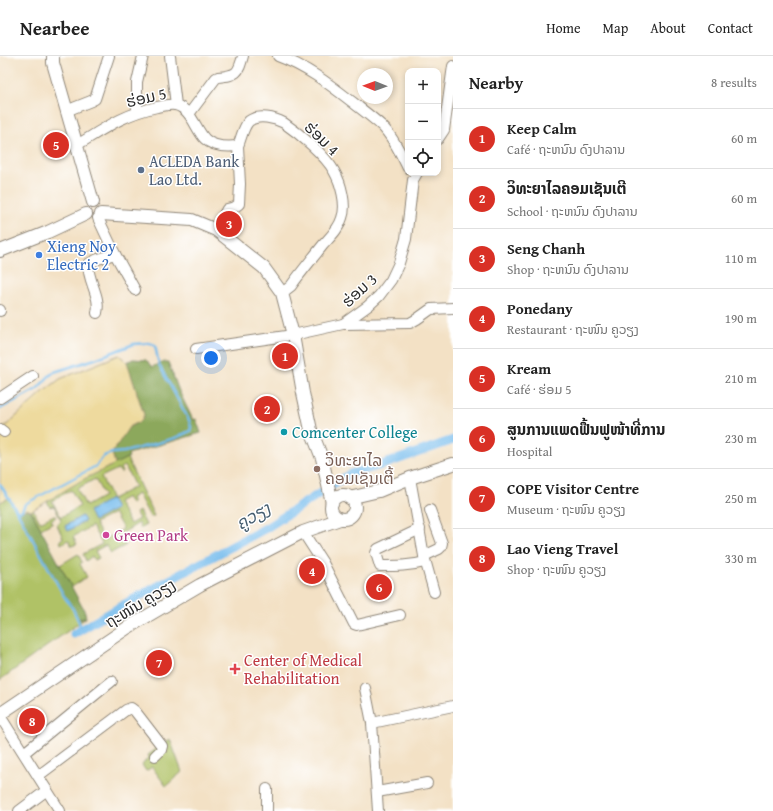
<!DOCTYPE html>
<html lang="en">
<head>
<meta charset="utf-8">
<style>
	:root { --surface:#fff; --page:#f6f6f6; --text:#222; --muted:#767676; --line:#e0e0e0; --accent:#d93025 }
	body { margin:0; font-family:"Gentium Book Plus","Noto Sans Lao",serif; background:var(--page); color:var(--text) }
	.controls { position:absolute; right:12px; top:12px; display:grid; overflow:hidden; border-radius:8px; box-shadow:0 2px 6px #0003 }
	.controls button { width:36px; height:36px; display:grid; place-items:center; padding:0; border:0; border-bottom:1px solid var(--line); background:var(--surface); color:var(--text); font:20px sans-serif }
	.compass { position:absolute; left:357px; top:12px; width:36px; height:36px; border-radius:50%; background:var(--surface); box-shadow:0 2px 6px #0003; rotate:271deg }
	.you { position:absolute; left:211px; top:302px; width:14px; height:14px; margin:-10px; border:3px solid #fff; border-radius:50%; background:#1a73e8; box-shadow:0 0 0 6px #1a73e833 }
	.badge { display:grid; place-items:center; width:26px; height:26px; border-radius:50%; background:var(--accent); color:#fff; font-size:13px; font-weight:700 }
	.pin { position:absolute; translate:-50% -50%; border:2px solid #fff; box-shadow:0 1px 4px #0006 }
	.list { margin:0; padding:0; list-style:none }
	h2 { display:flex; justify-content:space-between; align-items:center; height:52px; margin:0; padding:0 16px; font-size:17px }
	h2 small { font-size:13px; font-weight:400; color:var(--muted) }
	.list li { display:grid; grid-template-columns:26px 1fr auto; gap:12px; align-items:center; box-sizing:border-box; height:60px; padding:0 16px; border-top:1px solid var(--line) }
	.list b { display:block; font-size:15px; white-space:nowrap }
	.list p { margin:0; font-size:13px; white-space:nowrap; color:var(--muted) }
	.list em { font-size:13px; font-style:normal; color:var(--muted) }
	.icon { flex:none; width:22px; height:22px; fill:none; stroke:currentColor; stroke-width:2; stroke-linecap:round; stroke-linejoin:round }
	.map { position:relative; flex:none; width:453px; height:755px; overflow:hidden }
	header { display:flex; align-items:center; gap:24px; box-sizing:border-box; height:56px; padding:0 20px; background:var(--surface); border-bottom:1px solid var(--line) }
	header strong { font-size:19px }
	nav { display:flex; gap:22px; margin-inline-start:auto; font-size:14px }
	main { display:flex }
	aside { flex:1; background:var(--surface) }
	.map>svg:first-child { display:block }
	.green { fill:#b0c266; stroke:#6e7648; fill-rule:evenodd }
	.forest { fill:#8ca85b; stroke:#5c6a43 }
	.sand { fill:#eeda9e; stroke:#8c8264 }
	.water { fill:#74bbec; stroke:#50738c }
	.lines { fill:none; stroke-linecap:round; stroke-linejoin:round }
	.stream { stroke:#74bbec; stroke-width:2.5 }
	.canal { stroke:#74bbec; stroke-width:9 }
	.minor-casing { stroke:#8f8678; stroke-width:12 }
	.tertiary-casing { stroke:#8f8678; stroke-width:14 }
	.minor { stroke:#fff; stroke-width:10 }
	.tertiary { stroke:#fff; stroke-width:12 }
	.service-dot { fill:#5c6f8a; stroke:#fff; stroke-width:1.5 }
	.shop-dot { fill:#3f7fe0; stroke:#fff; stroke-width:1.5 }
	.culture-dot { fill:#0f9aa8; stroke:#fff; stroke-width:1.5 }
	.education-dot { fill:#8d6e63; stroke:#fff; stroke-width:1.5 }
	.hotel-dot { fill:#d1479c; stroke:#fff; stroke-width:1.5 }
	.health-dot { fill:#e0444e; stroke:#fff; stroke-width:1.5 }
	.labels { text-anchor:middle; stroke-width:3; stroke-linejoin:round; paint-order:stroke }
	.street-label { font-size:16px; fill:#2b2b2b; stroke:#fff }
	.service-label { font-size:16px; fill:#4e5e75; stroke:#fff; text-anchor:start }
	.shop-label { font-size:16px; fill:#366cbe; stroke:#fff; text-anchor:start }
	.culture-label { font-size:16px; fill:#0d838f; stroke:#fff; text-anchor:start }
	.education-label { font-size:16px; fill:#785e54; stroke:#fff; text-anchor:start }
	.hotel-label { font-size:16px; fill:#b23c85; stroke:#fff; text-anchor:start }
	.health-label { font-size:16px; fill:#be3a42; stroke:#fff; text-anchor:start }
	.water-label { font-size:17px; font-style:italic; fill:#455d6f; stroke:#fff }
</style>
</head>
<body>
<header>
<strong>Nearbee</strong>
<nav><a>Home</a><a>Map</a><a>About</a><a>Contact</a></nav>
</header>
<main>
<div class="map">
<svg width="453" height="755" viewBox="0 0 453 755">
	<rect width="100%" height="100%" fill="#fff"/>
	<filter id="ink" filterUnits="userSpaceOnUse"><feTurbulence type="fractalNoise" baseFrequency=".025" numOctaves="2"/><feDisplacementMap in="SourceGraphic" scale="8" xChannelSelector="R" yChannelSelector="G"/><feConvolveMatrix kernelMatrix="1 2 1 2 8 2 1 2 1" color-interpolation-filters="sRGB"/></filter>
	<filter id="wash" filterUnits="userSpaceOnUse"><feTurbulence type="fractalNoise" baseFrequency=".012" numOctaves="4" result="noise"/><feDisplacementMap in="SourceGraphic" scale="16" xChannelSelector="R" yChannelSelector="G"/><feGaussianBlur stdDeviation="0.9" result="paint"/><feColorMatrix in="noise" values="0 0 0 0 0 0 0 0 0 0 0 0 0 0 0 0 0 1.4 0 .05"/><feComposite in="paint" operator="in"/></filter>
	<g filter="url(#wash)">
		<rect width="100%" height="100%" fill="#f3e1c5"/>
		<g class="green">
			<path d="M127,402L154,460L150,461L138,438L131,442L133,447L131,448L127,441L118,446L130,468L139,463L136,457L139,455L146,469L140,472L139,467L121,478L126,489L111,497L106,489L95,495L99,502L94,504L92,500L86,505L83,498L102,488L92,470L73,481L77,488L72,490L68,484L61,488L60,484L63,482L57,469L61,464L54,450L50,451L47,445L82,424ZM125,410L135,431L112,443L101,421L118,413L120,416H122L120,412ZM95,423L104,440L86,450L77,433ZM71,434L80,450L61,461L52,445ZM114,457L123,473L104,484L95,467ZM82,460L85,465L68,475L65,470Z"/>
			<path d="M9,442L64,540L73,553L77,563L80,564L86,562L0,624V446Z"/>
			<path d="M33,453L40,466L54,459L56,461L51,464L53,466L41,473L31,455Z"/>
			<path d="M78,498L82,506L80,508L87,521L72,531L60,509Z"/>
			<path d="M170,683L182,716L166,730L152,711L146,715L142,709L149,701L148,699Z"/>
		</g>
		<g class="forest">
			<path d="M133,303L146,304L152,311L162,306H168L179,335L193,364L196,363L201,377L128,398L129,401L115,408L112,397L129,371L141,365L144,359L127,306Z"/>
			<path d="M27,453L31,455L85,556L86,562L77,563C73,551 65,542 59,531C45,506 31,482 18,457Z"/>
		</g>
		<path class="sand" d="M119,299L127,306L144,359L141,365L129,371L112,397L115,408L82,424L31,455L27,453L18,457L9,442L0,446V375L43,336L60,323Z"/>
		<g class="water">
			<path d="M111,443L116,453L94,465L89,455Z"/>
			<path d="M82,460L85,465L68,475L65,470Z"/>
		</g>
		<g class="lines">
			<g class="stream">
				<path d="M0,353L37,333L49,320L54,316L95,303L134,288L149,287L155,289L159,309L189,364L191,371L190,375L175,382L151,389L124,396L112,397L104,400L96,410L25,448L22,454L18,457L0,428"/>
				<path d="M18,457L64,540L73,553L82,573"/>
			</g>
			<path class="canal" d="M74,578L123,549L266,472L350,418L385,408L453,384"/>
		</g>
	</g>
	<g filter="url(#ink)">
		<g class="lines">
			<defs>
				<g id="minor">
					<path d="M170,0L176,49"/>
					<path d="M278,0C305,10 328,27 351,45C361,53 372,61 382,70C393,81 401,98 408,112"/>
					<path d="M66,55L91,45L95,43L109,0"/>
					<path d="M137,56V26L143,0"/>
					<path d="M189,58L216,22L218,21C237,19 238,18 243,0"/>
					<path d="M438,83L444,74L453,10"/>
					<path d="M77,89C105,72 124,58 157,51C163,50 170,48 175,49C192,53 195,73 205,83C213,91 228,91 238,90C241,83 243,71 249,65C258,58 275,62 284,67C300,78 325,99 334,115C341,127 347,149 342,162C339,173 330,181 323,189C312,203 301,216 291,230L282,237"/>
					<path d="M98,162L115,198L135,234"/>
					<path d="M216,174L227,153L235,151L239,148L240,128L238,90"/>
					<path d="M0,254V255"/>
					<path d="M97,257C101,240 88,226 88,208L98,203L115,198"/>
					<path d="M343,268L410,267L417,263L431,253L453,252"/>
					<path d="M196,293L293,279L343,268L368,250L379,240L391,224L399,207L406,183L413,124L417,117"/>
					<path d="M0,342L33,320"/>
					<path d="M0,373L4,376"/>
					<path d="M410,422L424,500L434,536"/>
					<path d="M420,473L378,493L376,497L380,510C396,510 410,510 425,506"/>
					<path d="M303,476L323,507L354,568L357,569L400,559"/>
					<path d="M424,500L439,493L441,491L442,487L430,454"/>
					<path d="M365,632L372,667L378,755"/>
					<path d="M0,660L60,755"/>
					<path d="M372,667L453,650"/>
					<path d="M24,697L112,625"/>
					<path d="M38,720L126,654L131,652L135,655L162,690L161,694L155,700"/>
					<path d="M267,733V755"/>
					<path d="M377,736L427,727"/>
					<path d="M19,755L47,734"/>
				</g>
				<g id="tertiary">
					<path d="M53,0V7L93,146"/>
					<path d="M101,158L192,164L216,174L264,212L282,237L293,279L303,337L311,374L322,402L332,447"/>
					<path d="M0,195L48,176L86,158"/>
					<circle cx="343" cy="451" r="12"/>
					<path d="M349,442L379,435L410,422L453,408"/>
					<path d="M0,658L127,572L200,529L303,476L340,463"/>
				</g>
			</defs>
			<use href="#minor" class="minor-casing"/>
			<use href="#tertiary" class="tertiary-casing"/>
			<use href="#minor" class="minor"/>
			<use href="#tertiary" class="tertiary"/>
		</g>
	</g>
	<circle class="service-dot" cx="141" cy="114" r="4"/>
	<circle class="shop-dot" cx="39" cy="199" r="4"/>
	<circle class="culture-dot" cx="284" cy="376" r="4"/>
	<circle class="education-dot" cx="317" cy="413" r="4"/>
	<circle class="hotel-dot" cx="106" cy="479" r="4"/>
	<path class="health-dot" d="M233 607h4v4h4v4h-4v4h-4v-4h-4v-4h4z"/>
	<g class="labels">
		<g class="street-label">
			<text transform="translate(146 41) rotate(-13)" y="6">ຮ່ອມ 5</text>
			<text transform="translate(322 82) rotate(44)" y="6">ຮ່ອມ 4</text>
			<text transform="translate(359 234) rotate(-43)" y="6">ຮ່ອມ 3</text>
			<text transform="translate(140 547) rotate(-31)" y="6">ຖະໜົນ ຄູວຽງ</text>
		</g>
		<g class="service-label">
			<text x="149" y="111">ACLEDA Bank<tspan x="149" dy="18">Lao Ltd.</tspan></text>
		</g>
		<g class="shop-label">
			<text x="47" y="196">Xieng Noy<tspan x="47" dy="18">Electric 2</tspan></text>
		</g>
		<g class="culture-label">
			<text x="292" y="382">Comcenter College</text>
		</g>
		<g class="education-label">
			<text x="325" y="410">ວິທະຍາໄລ<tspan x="325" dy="18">ຄອມເຊັນເຕີ້</tspan></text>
		</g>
		<g class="hotel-label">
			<text x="114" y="485">Green Park</text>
		</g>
		<g class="health-label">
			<text x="244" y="610">Center of Medical<tspan x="244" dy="18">Rehabilitation</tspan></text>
		</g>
		<g class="water-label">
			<text transform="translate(253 460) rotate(-30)" y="6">ຄູວຽງ</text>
		</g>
	</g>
</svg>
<div class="controls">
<button>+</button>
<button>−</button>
<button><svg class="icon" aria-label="locate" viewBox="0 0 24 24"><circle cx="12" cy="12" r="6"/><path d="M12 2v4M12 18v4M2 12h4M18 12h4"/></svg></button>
</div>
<svg class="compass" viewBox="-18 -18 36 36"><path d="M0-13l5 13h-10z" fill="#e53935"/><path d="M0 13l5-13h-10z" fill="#767676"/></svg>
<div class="you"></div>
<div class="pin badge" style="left:285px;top:300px">1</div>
<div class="pin badge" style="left:267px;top:353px">2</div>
<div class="pin badge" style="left:229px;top:168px">3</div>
<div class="pin badge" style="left:312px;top:515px">4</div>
<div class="pin badge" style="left:56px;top:89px">5</div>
<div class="pin badge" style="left:379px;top:531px">6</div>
<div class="pin badge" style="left:159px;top:607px">7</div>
<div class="pin badge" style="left:32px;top:665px">8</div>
</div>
<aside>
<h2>Nearby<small>8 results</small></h2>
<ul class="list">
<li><span class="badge">1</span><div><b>Keep Calm</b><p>Café · ຖະຫນົນ ດົງປາລານ</p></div><em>60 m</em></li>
<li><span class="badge">2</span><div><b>ວິທະຍາໄລຄອມເຊັນເຕີ</b><p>School · ຖະຫນົນ ດົງປາລານ</p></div><em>60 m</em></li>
<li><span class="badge">3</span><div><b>Seng Chanh</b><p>Shop · ຖະຫນົນ ດົງປາລານ</p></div><em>110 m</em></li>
<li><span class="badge">4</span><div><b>Ponedany</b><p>Restaurant · ຖະໜົນ ຄູວຽງ</p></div><em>190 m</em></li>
<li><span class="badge">5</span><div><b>Kream</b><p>Café · ຮ່ອມ 5</p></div><em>210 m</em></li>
<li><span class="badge">6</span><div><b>ສູນການແພດຟື້ນຟູໜ້າທີ່ການ</b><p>Hospital</p></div><em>230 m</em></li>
<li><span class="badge">7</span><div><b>COPE Visitor Centre</b><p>Museum · ຖະໜົນ ຄູວຽງ</p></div><em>250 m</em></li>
<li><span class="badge">8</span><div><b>Lao Vieng Travel</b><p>Shop · ຖະໜົນ ຄູວຽງ</p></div><em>330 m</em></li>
</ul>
</aside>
</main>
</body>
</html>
